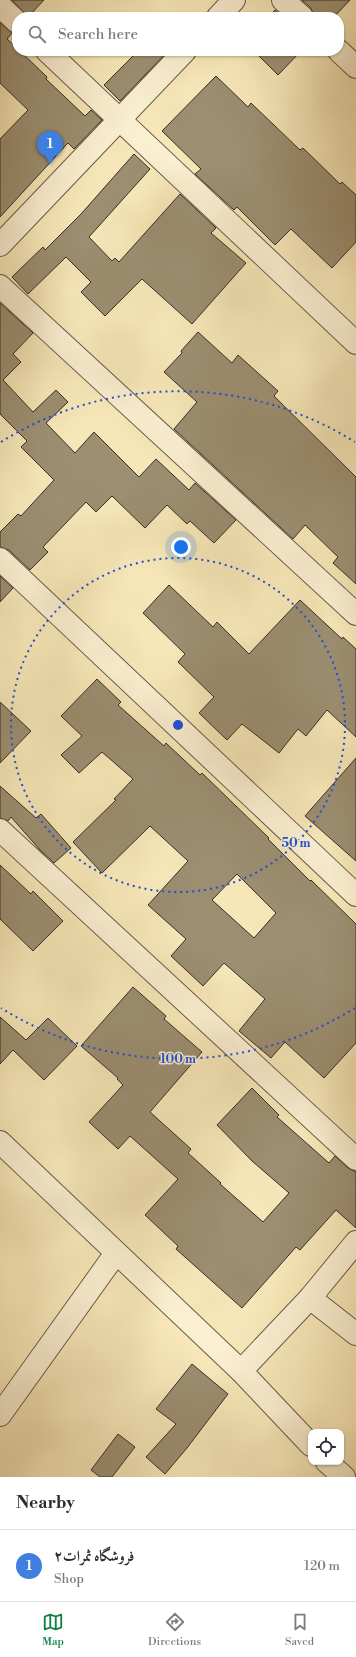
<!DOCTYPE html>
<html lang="en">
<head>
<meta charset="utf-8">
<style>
	:root { --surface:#fff; --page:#f7f7f7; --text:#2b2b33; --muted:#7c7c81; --line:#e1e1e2; --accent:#0b8043 }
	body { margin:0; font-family:"Libre Bodoni",Amiri,serif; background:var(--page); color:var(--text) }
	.controls { position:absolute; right:12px; bottom:12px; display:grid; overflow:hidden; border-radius:8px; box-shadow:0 1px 3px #0004 }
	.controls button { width:36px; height:36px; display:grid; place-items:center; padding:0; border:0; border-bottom:1px solid var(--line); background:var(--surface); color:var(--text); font:20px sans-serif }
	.you { position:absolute; left:181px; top:547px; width:14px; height:14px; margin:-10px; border:3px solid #fff; border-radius:50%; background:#1a73e8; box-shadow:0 0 0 6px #1a73e833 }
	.badge { display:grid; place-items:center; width:26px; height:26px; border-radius:50%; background:var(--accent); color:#fff; font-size:13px; font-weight:700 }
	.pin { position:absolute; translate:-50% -33px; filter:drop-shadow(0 1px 2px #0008) }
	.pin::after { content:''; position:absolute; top:21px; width:14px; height:12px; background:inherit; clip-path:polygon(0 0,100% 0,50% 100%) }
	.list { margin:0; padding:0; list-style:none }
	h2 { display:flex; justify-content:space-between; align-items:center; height:52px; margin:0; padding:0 16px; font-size:17px }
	h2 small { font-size:13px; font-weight:400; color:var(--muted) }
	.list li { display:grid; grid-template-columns:26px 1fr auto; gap:12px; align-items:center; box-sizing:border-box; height:72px; padding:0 16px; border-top:1px solid var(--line) }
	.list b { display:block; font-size:15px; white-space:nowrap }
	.list p { margin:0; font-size:13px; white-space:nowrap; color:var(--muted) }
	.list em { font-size:13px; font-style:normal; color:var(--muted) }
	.icon { flex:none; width:22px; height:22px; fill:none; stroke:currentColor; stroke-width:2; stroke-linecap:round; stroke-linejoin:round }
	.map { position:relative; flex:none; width:356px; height:1477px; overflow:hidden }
	.search { position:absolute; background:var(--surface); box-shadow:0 1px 3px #0004; left:12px; right:12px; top:12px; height:44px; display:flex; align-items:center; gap:10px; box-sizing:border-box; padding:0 14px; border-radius:16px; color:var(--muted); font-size:15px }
	.sheet { height:124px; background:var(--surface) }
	nav { display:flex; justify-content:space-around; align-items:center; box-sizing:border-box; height:56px; border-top:1px solid var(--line); background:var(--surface); font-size:11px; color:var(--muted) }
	nav a { display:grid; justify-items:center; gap:2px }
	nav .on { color:var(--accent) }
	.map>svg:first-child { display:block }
	.building { fill:#9b8e71; stroke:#382e25; fill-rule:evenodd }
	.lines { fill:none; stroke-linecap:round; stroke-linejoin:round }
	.minor-casing { stroke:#685c4a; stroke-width:24 }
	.minor { stroke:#faefd1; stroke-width:22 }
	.ring { fill:none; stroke:#1d4ed8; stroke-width:2; stroke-dasharray:2 4 }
	.centre { fill:#1d4ed8; stroke:#faefd1; stroke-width:2 }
	.ring-label { font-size:12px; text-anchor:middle; font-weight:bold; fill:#1d4ed8; stroke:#faefd1; stroke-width:3; stroke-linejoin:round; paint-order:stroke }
</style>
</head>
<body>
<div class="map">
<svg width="356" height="1477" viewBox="0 0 356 1477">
	<rect width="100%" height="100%" fill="#f7e7b8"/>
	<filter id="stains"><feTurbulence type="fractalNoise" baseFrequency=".005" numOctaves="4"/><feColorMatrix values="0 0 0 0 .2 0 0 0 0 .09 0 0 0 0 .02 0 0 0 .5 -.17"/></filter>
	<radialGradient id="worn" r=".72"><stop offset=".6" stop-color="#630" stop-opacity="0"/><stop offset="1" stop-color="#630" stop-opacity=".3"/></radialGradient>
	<g class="building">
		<path d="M12,0H44L28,17Z"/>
		<path d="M302,0H350L334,17H314L311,8Z"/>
		<path d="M275,10L283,17H269Z"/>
		<path d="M0,23L12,33L7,39L17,48V51H20L47,77L46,79L85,116L91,110L102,120L74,149L68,143L0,217V139L28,110L0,83Z"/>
		<path d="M138,51H168L120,101L104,85Z"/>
		<path d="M254,51H301L278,75Z"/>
		<path d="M216,76L248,107L251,103L300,150L303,148L340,184L342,182L356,195V242L332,268L291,229L275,245L237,207L234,210L195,174L201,169L162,131Z"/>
		<path d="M134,154L150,169L89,237L112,261L115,258L119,262L180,194L216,228L211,233L246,263L192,324L142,279L105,316L81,292L91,282L66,257L28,294L12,277L43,247L45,250L81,214Z"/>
		<path d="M0,303L33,333L13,354L21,362L3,380L33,412L56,390L68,402L46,423L75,453L94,432L139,477L156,459L189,490L195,483L236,520L214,543L190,521L187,524L167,505L145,528L112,496L96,512L86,502L43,547L48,552L30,570L9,550L0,547V532L18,514L21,516L54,480L21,447L27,441L0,414Z"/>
		<path d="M198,332L232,363L238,355L278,391L274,396L356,477V584L333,563L338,557L305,525L293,539L174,429L197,402L164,372L182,353L181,351Z"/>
		<path d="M0,576L13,588L0,602Z"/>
		<path d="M169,585L213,627L217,622L249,654L300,600L342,639L343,637L356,649V737L327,710L306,736L298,729L279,753L242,724L227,740L199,713L214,697L178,662L185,654L143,613Z"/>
		<path d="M97,679L121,702L118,705L164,746L166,743L200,775L202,773L269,838L268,839L310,881L311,880L356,924V1043L324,1078L285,1042L271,1058L239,1031L265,999L224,963L203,986L171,956L186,939L148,905L188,861L150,826L102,873L73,842L116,800L114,799L133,779L102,752L79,773L61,755L82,736L61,716ZM237,874L276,913L254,938L212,900Z"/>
		<path d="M0,702L31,731L0,763Z"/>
		<path d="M356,758V861L305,816Z"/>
		<path d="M0,786L36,818L41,814L71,848L54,863L40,850L11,817L8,821L0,818Z"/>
		<path d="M0,865L31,894L33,891L63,921L33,951L0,919Z"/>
		<path d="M133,987L166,1016L164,1019L202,1052L150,1112L191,1149L188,1153L221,1183L220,1184L263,1222L289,1193L252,1161L217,1125L252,1088L279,1115L277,1117L329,1163L335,1156L348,1168L356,1172V1228L336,1210L300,1250L296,1247L242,1308L176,1249L178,1246L145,1215L178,1179L130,1136L118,1149L89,1122L123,1085L117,1079L118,1078L81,1046Z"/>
		<path d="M0,1017L26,1040L48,1018L77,1046L44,1080L13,1050L0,1064Z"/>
		<path d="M192,1364L228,1394L187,1448L165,1474L146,1457L176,1424L156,1409Z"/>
		<path d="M118,1434L135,1447L112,1477H100L91,1470Z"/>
	</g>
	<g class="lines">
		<defs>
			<g id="minor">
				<path d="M283,0L302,17"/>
				<path d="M0,6L17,22"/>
				<path d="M218,17L234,0"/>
				<path d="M47,51L356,343"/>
				<path d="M339,51L356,67"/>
				<path d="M0,245L185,51"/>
				<path d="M0,286L356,614"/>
				<path d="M0,559L356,895"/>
				<path d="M0,830L356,1159"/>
				<path d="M0,1142L241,1371L311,1445"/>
				<path d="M310,1298L356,1334"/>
				<path d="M241,1371L310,1298L356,1242"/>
				<path d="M0,1415L116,1253"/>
				<path d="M327,1462L344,1477"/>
			</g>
		</defs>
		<use href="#minor" class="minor-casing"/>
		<use href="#minor" class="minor"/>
	</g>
	<g class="ring">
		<circle cx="178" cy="725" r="167"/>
		<path d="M355 1008A334 334 0 0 1 1 1008M1 442A334 334 0 0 1 355 442"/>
	</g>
	<circle cx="178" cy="725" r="6" class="centre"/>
	<g class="ring-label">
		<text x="296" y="847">50 m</text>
		<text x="178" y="1063">100 m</text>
	</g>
	<rect width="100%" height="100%" filter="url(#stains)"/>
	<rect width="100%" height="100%" fill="url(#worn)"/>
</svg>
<div class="controls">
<button><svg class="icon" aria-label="locate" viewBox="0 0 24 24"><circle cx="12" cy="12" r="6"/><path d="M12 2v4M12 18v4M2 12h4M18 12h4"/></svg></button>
</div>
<div class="you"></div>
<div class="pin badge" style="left:50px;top:164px;background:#3f7fe0">1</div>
<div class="search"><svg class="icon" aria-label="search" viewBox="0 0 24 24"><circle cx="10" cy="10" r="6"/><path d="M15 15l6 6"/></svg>Search here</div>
</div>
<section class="sheet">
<h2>Nearby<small></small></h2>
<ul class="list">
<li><span class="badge" style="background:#3f7fe0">1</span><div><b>فروشگاه ثمرات٢</b><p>Shop</p></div><em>120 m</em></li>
</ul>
</section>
<nav>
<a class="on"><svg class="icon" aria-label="map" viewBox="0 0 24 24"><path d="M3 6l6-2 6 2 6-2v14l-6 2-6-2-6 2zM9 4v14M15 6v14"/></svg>Map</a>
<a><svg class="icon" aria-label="directions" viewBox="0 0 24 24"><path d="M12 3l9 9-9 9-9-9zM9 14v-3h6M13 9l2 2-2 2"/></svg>Directions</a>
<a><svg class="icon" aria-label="saved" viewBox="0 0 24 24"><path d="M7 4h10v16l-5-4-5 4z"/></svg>Saved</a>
</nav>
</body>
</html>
